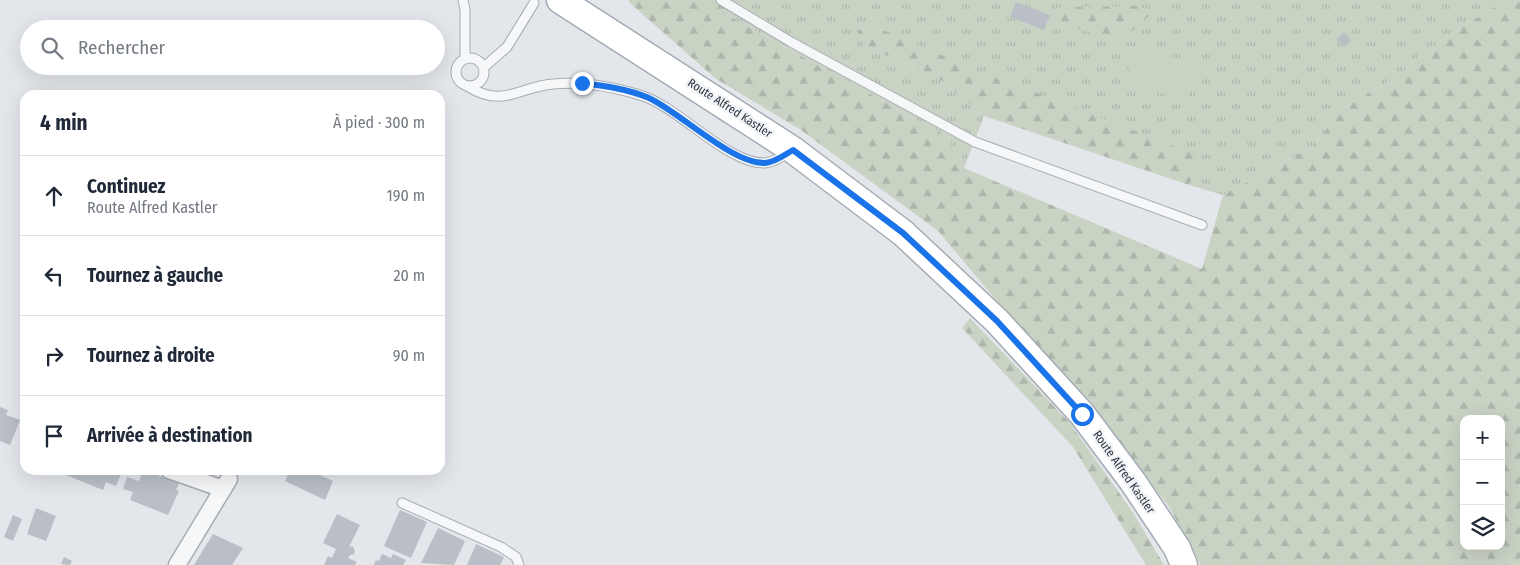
<!DOCTYPE html>
<html lang="fr">
<head>
<meta charset="utf-8">
<style>
	:root { --surface:#fff; --page:#f2f2f3; --text:#1f2937; --muted:#747a83; --line:#e0e1e3 }
	body { margin:0; font-family:"Fira Sans Condensed",sans-serif; background:var(--page); color:var(--text) }
	.controls { position:absolute; right:15px; bottom:15px; display:grid; overflow:hidden; border-radius:10px; box-shadow:0 5px 20px #0002 }
	.controls button { width:45px; height:45px; display:grid; place-items:center; padding:0; border:0; border-bottom:1px solid var(--line); background:var(--surface); color:var(--text); font:25px sans-serif }
	.stop { position:absolute; width:15px; height:15px; margin:-11px; border:4px solid #1a73e8; border-radius:50%; background:#fff }
	.stop.end { background:#1a73e8; border-color:#fff; box-shadow:0 1px 5px #0008 }
	.list { margin:0; padding:0; list-style:none }
	h2 { display:flex; justify-content:space-between; align-items:center; height:65px; margin:0; padding:0 20px; font-size:21px }
	h2 small { font-size:16px; font-weight:400; color:var(--muted) }
	.list li { display:grid; grid-template-columns:32px 1fr auto; gap:15px; align-items:center; box-sizing:border-box; height:80px; padding:0 20px; border-top:1px solid var(--line) }
	.list b { display:block; font-size:19px; white-space:nowrap }
	.list p { margin:0; font-size:16px; white-space:nowrap; color:var(--muted) }
	.list em { font-size:16px; font-style:normal; color:var(--muted) }
	.icon { flex:none; width:28px; height:28px; fill:none; stroke:currentColor; stroke-width:2; stroke-linecap:round; stroke-linejoin:round }
	.map { position:relative; flex:none; width:1520px; height:565px; overflow:hidden }
	.search { position:absolute; background:var(--surface); box-shadow:0 5px 20px #0002; left:20px; top:20px; width:425px; height:55px; display:flex; align-items:center; gap:12px; box-sizing:border-box; padding:0 18px; border-radius:28px; color:var(--muted); font-size:19px }
	.panel { position:absolute; background:var(--surface); box-shadow:0 5px 20px #0002; left:20px; top:90px; width:425px; height:385px; border-radius:15px }
	.map>svg:first-child { display:block }
	.grass { fill:url(#grass-tufts); fill-rule:evenodd }
	.forest { fill:url(#forest-firs); fill-rule:evenodd }
	.pitch { fill:#c9d3c4 }
	.building { fill:#babfc7 }
	.lines { fill:none; stroke-linecap:round; stroke-linejoin:round }
	.lane-casing { stroke:#a8adb4; stroke-width:11 }
	.street-casing { stroke:#a8adb4; stroke-width:19 }
	.primary-casing { stroke:#a3abb5; stroke-width:29 }
	.lane { stroke:#f5f7f9; stroke-width:9 }
	.street { stroke:#f5f7f9; stroke-width:16 }
	.primary { stroke:#fff; stroke-width:26 }
	.route { stroke:#1a73e8; stroke-width:6 }
	.labels { text-anchor:middle; stroke-width:5; stroke-linejoin:round; paint-order:stroke }
	.street-label { font-size:12px; fill:#2c3441; stroke:#f2f5f7 }
</style>
</head>
<body>
<div class="map">
<svg width="1520" height="565" viewBox="0 0 1520 565">
	<defs>
		<pattern id="grass-tufts" width="24" height="20" patternUnits="userSpaceOnUse" patternTransform="scale(1.25)"><rect width="24" height="20" fill="#c9d3c4"/><path d="M3 7l-1-3M5 7V3M7 7l1-3M15 17l-1-3M17 17v-4M19 17l1-3" fill="none" stroke="#adb6aa"/></pattern>
		<pattern id="forest-firs" width="22" height="20" patternUnits="userSpaceOnUse" patternTransform="scale(1.25)"><rect width="22" height="20" fill="#c9d3c4"/><path d="M5 1l3.5 6h-7zM16 11l3.5 6h-7z" fill="#adb6aa"/></pattern>
	</defs>
	<rect width="100%" height="100%" fill="#e3e6ea"/>
	<path class="grass" d="M740,0H1505L1422,53L1400,75L1346,107L1332,121L1315,145L1223,195L1189,185L1198,168L874,26L858,30L863,45L943,81L984,116L964,168L948,137L727,15ZM1059,7H1109L1057,12Z"/>
	<g class="forest">
		<path d="M628,0H740L727,15L948,137L964,168L1202,269L1223,195L1315,145L1332,121L1346,107L1400,75L1422,53L1505,0H1520V565H1201L1168,505L938,231L801,130L715,78L632,5ZM1464,419H1501V546H1464Z"/>
		<path d="M1140,6L1151,12C1127,49 1092,36 1059,20L1057,12L1059,7Z"/>
		<path d="M874,26L979,71L1193,153L1198,168L1189,185L984,116L943,81L863,45L857,30Z"/>
		<path d="M970,318L1069,422L1134,514L1164,565H1146L1073,447L962,328Z"/>
	</g>
	<path class="pitch" d="M1136,46L1197,64L1187,101L1125,82Z"/>
	<g class="building">
		<path d="M1016,2L1050,15L1044,30L1010,17Z"/>
		<path d="M1344,32L1351,40L1345,47L1336,40Z"/>
		<path d="M0,407L8,410L6,415L20,420L10,445L0,441Z"/>
		<path d="M67,470H110L121,474L116,486L106,482L103,490L66,475Z"/>
		<path d="M143,470L179,483L176,490L179,491L168,515L130,500L133,492L123,489L127,477L139,481Z"/>
		<path d="M290,470H309L333,481L325,500L285,481Z"/>
		<path d="M36,508L56,516L46,541L27,534Z"/>
		<path d="M400,510L427,522L411,558L384,546Z"/>
		<path d="M337,514L360,525L349,547L352,546L355,550L354,554L350,555L348,558L357,562L355,565H324L328,556L332,558L336,549L323,543Z"/>
		<path d="M13,515L22,519L13,541L4,537Z"/>
		<path d="M438,528L465,541L454,565L421,563Z"/>
		<path d="M213,534L243,548L232,565H194Z"/>
		<path d="M476,544L504,557L500,565H467Z"/>
		<path d="M382,554L391,558L393,554L406,560L403,565H374L376,560L379,561Z"/>
		<path d="M64,557L72,561L70,565L61,564Z"/>
	</g>
	<g class="lines">
		<defs>
			<g id="lane">
				<path d="M463,0L465,10V58"/>
				<path d="M721,0L791,42L975,142L1202,225"/>
				<circle cx="470" cy="72" r="14"/>
				<path d="M484,67L507,47L534,3"/>
				<path d="M467,86C504,109 517,87 553,84C585,81 614,87 643,96C679,108 728,164 765,163C774,162 782,157 789,152"/>
				<path d="M402,503L501,547L516,557L519,565"/>
			</g>
			<g id="street">
				<path d="M169,470L223,489"/>
				<path d="M177,565L229,479"/>
			</g>
			<path id="primary" d="M560,0L793,150L903,233L997,321L1082,414L1133,482L1177,548L1184,565"/>
		</defs>
		<use href="#lane" class="lane-casing"/>
		<use href="#street" class="street-casing"/>
		<use href="#primary" class="primary-casing"/>
		<use href="#lane" class="lane"/>
		<use href="#street" class="street"/>
		<use href="#primary" class="primary"/>
	</g>
	<g class="lines">
		<path class="route" d="M582,83C605,86 628,89 649,98C681,113 732,164 765,163C776,162 784,155 793,150L903,233L997,321L1082,414"/>
	</g>
	<g class="labels">
		<g class="street-label">
			<text transform="translate(730 108) rotate(33)" y="4">Route Alfred Kastler</text>
			<text transform="translate(1124 472) rotate(55)" y="4">Route Alfred Kastler</text>
		</g>
	</g>
</svg>
<div class="controls">
<button>+</button>
<button>−</button>
<button><svg class="icon" aria-label="layers" viewBox="0 0 24 24"><path d="M12 4l9 5-9 5-9-5zM3 14l9 5 9-5"/></svg></button>
</div>
<div class="stop" style="left:1082px;top:414px"></div>
<div class="stop end" style="left:582px;top:83px"></div>
<div class="search"><svg class="icon" aria-label="search" viewBox="0 0 24 24"><circle cx="10" cy="10" r="6"/><path d="M15 15l6 6"/></svg>Rechercher</div>
<section class="panel">
<h2>4 min<small>À pied · 300 m</small></h2>
<ul class="list">
<li><svg class="icon" aria-label="ahead" viewBox="0 0 24 24"><path d="M12 20V5M6 11l6-6 6 6"/></svg><div><b>Continuez</b><p>Route Alfred Kastler</p></div><em>190 m</em></li>
<li><svg class="icon" aria-label="left" viewBox="0 0 24 24"><path d="M17 20v-9H6M10 6l-5 5 5 5"/></svg><div><b>Tournez à gauche</b></div><em>20 m</em></li>
<li><svg class="icon" aria-label="right" viewBox="0 0 24 24"><path d="M7 20v-9h11M14 6l5 5-5 5"/></svg><div><b>Tournez à droite</b></div><em>90 m</em></li>
<li><svg class="icon" aria-label="arrive" viewBox="0 0 24 24"><path d="M6 21V4h12l-3 4 3 4H6"/></svg><div><b>Arrivée à destination</b></div></li>
</ul>
</section>
</div>
</body>
</html>
